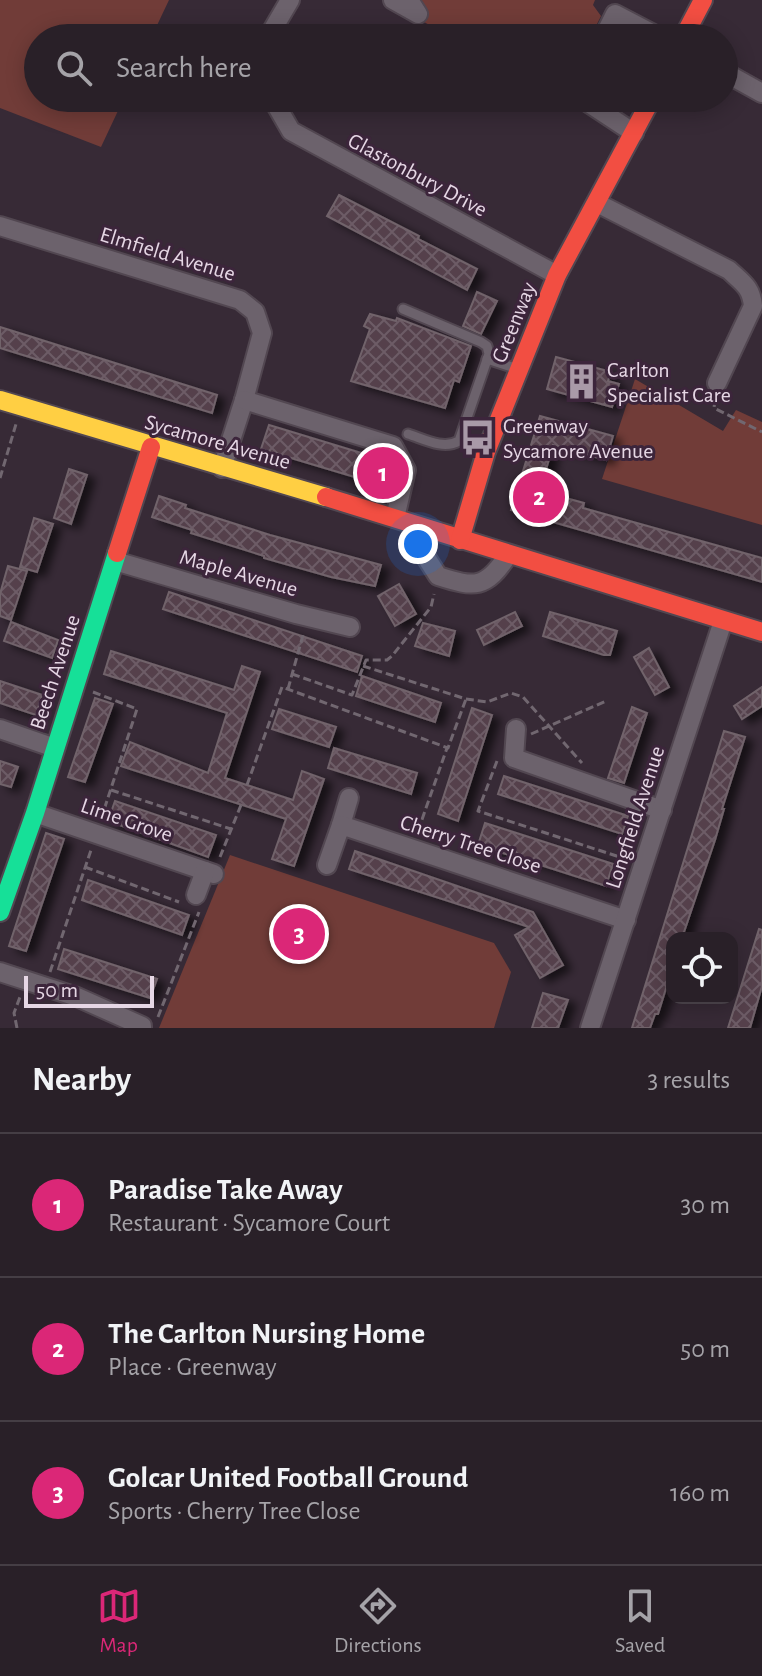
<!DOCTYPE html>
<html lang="en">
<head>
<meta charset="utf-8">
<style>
	:root { --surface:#292028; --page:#312830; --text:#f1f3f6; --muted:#a5a3a8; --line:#453e45; --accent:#db2777 }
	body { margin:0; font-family:"Alegreya Sans",sans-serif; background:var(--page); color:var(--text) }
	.controls { position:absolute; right:24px; bottom:24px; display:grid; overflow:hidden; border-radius:16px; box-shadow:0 4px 20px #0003 }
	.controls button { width:72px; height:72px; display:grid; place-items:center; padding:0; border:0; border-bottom:2px solid var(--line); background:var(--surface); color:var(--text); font:40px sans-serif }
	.scale { position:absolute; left:24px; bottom:20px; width:130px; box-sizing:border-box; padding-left:8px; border:4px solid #e6d7e5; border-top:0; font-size:22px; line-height:28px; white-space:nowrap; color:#e6d7e5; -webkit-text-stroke:6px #3c253b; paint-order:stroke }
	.you { position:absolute; left:418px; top:544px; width:28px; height:28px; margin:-20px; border:6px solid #fff; border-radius:50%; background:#1a73e8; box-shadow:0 0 0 12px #1a73e833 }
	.badge { display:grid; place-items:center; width:52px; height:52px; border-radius:50%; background:var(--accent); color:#fff; font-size:26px; font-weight:700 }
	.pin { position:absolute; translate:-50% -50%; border:4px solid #fff; box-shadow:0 2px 8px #0006 }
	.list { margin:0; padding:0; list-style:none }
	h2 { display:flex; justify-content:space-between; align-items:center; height:104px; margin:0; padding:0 32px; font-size:34px }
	h2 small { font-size:26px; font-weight:400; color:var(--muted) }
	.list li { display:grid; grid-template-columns:52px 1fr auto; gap:24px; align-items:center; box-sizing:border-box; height:144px; padding:0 32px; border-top:2px solid var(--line) }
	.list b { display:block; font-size:30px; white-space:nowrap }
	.list p { margin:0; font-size:26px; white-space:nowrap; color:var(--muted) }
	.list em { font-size:26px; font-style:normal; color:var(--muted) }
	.icon { flex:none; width:44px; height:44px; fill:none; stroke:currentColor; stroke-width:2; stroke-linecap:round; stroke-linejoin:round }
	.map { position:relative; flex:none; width:762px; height:1028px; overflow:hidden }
	.search { position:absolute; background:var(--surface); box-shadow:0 4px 20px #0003; left:24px; right:24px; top:24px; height:88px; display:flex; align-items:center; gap:20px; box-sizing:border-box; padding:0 28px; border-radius:44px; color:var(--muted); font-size:30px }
	.sheet { height:536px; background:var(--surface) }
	nav { display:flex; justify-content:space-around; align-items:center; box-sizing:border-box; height:112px; border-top:2px solid var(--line); background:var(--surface); font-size:22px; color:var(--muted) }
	nav a { display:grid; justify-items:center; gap:4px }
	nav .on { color:var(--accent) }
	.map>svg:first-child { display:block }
	.grass { fill:#713c38 }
	.building { fill:url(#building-cross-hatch); stroke:#71636b; stroke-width:2; filter:url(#shadow) }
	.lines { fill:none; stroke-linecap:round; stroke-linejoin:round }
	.lane-casing { stroke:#524751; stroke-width:13 }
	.street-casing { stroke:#524751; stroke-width:22 }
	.fast-casing { stroke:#524751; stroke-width:22 }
	.slow-casing { stroke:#524751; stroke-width:22 }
	.jam-casing { stroke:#524751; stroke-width:22 }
	.path { stroke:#716770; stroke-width:3; stroke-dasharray:8 4; stroke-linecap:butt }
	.lane { stroke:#6c626c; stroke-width:9 }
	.street { stroke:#6c626c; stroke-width:18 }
	.fast { stroke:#16e098; stroke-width:18 }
	.slow { stroke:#ffcf43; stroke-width:18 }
	.jam { stroke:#f24e42; stroke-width:18 }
	.labels { text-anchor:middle; stroke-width:6; stroke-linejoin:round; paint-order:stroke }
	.street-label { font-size:22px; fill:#e6d7e5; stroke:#3c253b }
	.poi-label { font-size:22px; fill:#e6d7e5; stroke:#3c253b; text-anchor:start }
</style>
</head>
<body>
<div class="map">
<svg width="762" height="1028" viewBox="0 0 762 1028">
	<defs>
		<pattern id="building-cross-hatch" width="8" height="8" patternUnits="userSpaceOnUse" patternTransform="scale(2)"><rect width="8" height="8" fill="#54414c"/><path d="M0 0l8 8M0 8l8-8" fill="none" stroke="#6d5c66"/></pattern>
		<filter id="shadow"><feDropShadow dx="8" dy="4.5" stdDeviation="4" flood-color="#0009"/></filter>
	</defs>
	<rect width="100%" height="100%" fill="#372a36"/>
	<g class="grass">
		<path d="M0,0H169L151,38H38V98H124L101,147L0,108Z"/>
		<path d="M421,0H595L593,5L601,16L590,38H453L424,22L428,13L421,3Z"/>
		<path d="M635,379L723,431L736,410L762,422V525L602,479Z"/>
		<path d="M230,855L494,943L511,972L494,1028H159Z"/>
	</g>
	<g class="building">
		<path d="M339,195L419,236L418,239L477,269L467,290L327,216Z"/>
		<path d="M477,292L497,301L481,334L463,326Z"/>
		<path d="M370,314L396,321L397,318L471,346L459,382L454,380L445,408L351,381L370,329L364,326Z"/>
		<path d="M0,327L217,395L212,413L0,348Z"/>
		<path d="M556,357L611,372L608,381L619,384L612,407L547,389Z"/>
		<path d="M540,416L613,436L606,460L553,445L540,491L584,503L583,508L762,558V582L511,510Z"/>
		<path d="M269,425L388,461L393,471L388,487L261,449Z"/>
		<path d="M69,469L87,475L71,524L54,518Z"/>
		<path d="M159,496L186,505L185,508L270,535L381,565L375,586L331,577L264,558V556L191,533L192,530L152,517Z"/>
		<path d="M34,518L53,524L37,572L20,567Z"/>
		<path d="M8,566L27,571L11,620L0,616V594Z"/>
		<path d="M399,584L416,614L395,626L378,596Z"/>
		<path d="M169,592L362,656L357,672L163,609Z"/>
		<path d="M515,612L522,626L484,645L477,630Z"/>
		<path d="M550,612L617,631L610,655H604L543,636Z"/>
		<path d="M11,622L58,640L52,658L4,641Z"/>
		<path d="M423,623L455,631L449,656L415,646Z"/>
		<path d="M649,648L669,687L655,695L634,657Z"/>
		<path d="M111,651L234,690L242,666L260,672L225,778L293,800L302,771L324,779L294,866L272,859L286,819L121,766L130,742L208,773L227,713L104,674Z"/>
		<path d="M362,676L441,703L435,722L356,696Z"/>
		<path d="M0,681L42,695L36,715L0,703Z"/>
		<path d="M762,687V706L742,719L734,706Z"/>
		<path d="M95,698L113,704L85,782L68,777Z"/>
		<path d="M632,707L647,713L624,783L608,778Z"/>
		<path d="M472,708L492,715L458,821L438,814Z"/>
		<path d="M279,709L336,727L329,747L272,729Z"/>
		<path d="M724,731L745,737L722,809H724L715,840L682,938H672V969L658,1014H655L650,1028H632Z"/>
		<path d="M334,748L417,773L411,794L328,768Z"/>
		<path d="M0,761L18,767L11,787L0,784Z"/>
		<path d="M504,776L628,816L622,834L498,794Z"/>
		<path d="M115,801L216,835L208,857L108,821Z"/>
		<path d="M485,823L613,864L606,886L478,845Z"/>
		<path d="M46,833L64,839L26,951L9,946Z"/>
		<path d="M355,851L533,912L563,965L540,978L515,935L529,927L349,869Z"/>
		<path d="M88,880L189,915L182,935L82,900Z"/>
		<path d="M759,929L762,930V986L750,1028H728Z"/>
		<path d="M64,949L157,979L150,998L58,969Z"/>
		<path d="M543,993L568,1000L558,1028H532Z"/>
	</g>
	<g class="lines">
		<defs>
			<g id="lane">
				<path d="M403,309L481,342L487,346L489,354L459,441C443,450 424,439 408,434"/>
				<path d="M487,359L518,369"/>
			</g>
			<g id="street">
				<path d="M393,0L418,14L409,0"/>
				<path d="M270,38V34L290,0"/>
				<path d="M603,38L615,14L661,38"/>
				<path d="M724,72L762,93"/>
				<path d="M272,98L291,131L557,275"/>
				<path d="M581,98L634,133"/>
				<path d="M597,203L729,270C743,283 751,287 753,306L717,383"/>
				<path d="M0,226L240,300L255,312L262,333L244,400L222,468"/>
				<path d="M244,400L393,446L406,470L395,518"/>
				<path d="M423,528L422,551L438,576C475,588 486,589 508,555"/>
				<path d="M115,561L296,614L350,627"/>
				<path d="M0,729L55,748"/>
				<path d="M516,729L514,758L662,810"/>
				<path d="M35,813L214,874"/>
				<path d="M341,825L349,798"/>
				<path d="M327,865L341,825L626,920"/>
				<path d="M196,895L205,871"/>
				<path d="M0,972L77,997L142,1026V1028"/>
				<path d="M590,1028L723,621"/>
			</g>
			<path id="fast" d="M0,912L35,813L117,553"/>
			<path id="slow" d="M0,400L326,497"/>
			<g id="jam">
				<path d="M683,38L703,0"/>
				<path d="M326,497L762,632"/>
				<path d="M460,540L486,452L557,275L652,98"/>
				<path d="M117,553L151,447"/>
			</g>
		</defs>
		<use href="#lane" class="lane-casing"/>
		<use href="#street" class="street-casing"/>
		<use href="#fast" class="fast-casing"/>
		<use href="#slow" class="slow-casing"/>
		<use href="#jam" class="jam-casing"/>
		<g class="path">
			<path d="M715,399L714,408L762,432"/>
			<path d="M0,478L16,424"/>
			<path d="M363,666L466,699L487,702L511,693L523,697L582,763"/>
			<path d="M292,674L352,695L366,660H387L392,656L431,607L434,594"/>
			<path d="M288,689L303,635"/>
			<path d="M93,692L137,709L102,816"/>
			<path d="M531,734L606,701"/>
			<path d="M497,761L478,811L629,860"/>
			<path d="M247,785L282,687L448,748L466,699"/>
			<path d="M111,790L231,829"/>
			<path d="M418,831L447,748"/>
			<path d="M220,857L241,805"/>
			<path d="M85,867L179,902"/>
			<path d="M50,972L91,850"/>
			<path d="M158,1017L199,912"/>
			<path d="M17,1028L14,1013L20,997"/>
		</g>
		<use href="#lane" class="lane"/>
		<use href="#street" class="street"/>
		<use href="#fast" class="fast"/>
		<use href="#slow" class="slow"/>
		<use href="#jam" class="jam"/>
	</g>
	<defs>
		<symbol id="building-bare" viewBox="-9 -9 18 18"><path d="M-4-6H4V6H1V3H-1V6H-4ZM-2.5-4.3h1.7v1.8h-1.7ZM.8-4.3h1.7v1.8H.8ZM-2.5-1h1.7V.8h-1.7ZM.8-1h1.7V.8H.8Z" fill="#a99aa8" stroke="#3c253b" stroke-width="2.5" paint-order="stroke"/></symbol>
		<symbol id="bus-bare" viewBox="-9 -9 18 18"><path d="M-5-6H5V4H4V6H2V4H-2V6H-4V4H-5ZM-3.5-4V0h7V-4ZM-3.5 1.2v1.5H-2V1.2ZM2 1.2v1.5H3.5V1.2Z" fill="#a99aa8" stroke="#3c253b" stroke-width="2.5" paint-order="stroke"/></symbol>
	</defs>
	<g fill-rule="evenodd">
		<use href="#building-bare" x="556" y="356" width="51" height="51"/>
		<use href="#bus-bare" x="452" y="412" width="51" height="51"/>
	</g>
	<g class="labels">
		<g class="street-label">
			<text transform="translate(418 174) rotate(28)" y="8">Glastonbury Drive</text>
			<text transform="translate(168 253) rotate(17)" y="8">Elmfield Avenue</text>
			<text transform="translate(513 322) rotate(-68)" y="8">Greenway</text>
			<text transform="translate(218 441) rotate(16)" y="8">Sycamore Avenue</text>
			<text transform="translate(239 572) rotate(16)" y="8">Maple Avenue</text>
			<text transform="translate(54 672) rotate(-72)" y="8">Beech Avenue</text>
			<text transform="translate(634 817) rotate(-72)" y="8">Longfield Avenue</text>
			<text transform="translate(127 819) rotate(19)" y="8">Lime Grove</text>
			<text transform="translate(471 843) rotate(18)" y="8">Cherry Tree Close</text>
		</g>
		<g class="poi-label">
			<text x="607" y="377">Carlton<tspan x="607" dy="25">Specialist Care</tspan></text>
			<text x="503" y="433">Greenway<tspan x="503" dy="25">Sycamore Avenue</tspan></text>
		</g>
	</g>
</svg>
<div class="controls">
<button><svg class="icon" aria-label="locate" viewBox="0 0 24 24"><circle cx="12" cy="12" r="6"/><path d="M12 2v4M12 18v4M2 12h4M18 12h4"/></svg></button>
</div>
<div class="scale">50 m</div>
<div class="you"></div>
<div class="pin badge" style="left:383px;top:473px">1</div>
<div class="pin badge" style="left:539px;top:497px">2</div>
<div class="pin badge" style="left:299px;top:934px">3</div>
<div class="search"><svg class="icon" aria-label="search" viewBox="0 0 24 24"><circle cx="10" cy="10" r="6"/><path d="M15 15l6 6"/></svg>Search here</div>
</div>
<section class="sheet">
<h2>Nearby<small>3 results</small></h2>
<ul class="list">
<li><span class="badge">1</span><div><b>Paradise Take Away</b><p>Restaurant · Sycamore Court</p></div><em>30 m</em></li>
<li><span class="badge">2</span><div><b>The Carlton Nursing Home</b><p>Place · Greenway</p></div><em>50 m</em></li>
<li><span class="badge">3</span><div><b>Golcar United Football Ground</b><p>Sports · Cherry Tree Close</p></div><em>160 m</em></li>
</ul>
</section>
<nav>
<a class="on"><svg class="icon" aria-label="map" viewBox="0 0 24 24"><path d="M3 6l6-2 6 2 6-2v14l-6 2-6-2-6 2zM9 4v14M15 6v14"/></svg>Map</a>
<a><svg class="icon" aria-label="directions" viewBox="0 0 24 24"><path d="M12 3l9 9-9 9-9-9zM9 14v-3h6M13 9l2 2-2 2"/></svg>Directions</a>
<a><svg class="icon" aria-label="saved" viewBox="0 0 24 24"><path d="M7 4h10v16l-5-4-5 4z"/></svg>Saved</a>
</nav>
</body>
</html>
